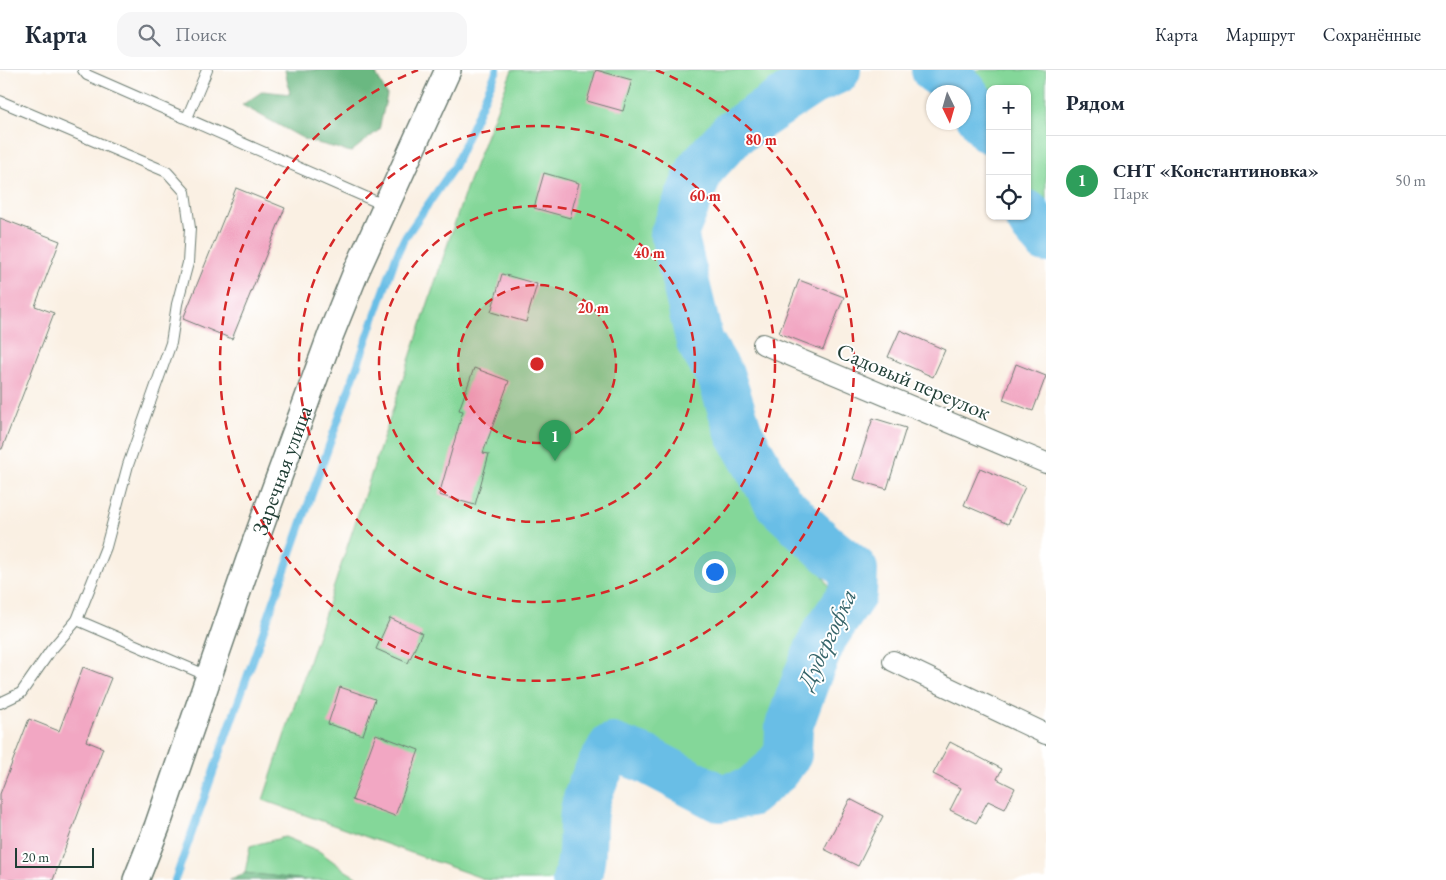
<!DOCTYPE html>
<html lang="ru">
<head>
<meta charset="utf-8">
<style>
	:root { --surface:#fff; --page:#f6f6f7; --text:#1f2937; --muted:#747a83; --line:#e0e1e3; --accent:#b5179e }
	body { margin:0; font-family:"EB Garamond",serif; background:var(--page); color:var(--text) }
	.controls { position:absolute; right:15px; top:15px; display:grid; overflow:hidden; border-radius:10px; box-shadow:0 1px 4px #0004 }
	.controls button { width:45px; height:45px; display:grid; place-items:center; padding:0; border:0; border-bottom:1px solid var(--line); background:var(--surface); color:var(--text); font:25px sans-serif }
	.compass { position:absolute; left:926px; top:15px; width:45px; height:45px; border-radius:50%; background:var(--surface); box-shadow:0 1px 4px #0004; rotate:175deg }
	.scale { position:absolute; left:15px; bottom:12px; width:79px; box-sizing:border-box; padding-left:5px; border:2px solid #1f3d34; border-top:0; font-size:14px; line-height:18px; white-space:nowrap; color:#1f3d34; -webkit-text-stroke:4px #fff; paint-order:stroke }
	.you { position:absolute; left:714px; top:501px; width:18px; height:18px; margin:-12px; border:4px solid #fff; border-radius:50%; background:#1a73e8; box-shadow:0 0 0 8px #1a73e833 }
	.badge { display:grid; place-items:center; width:32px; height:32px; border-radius:50%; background:var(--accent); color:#fff; font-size:16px; font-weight:700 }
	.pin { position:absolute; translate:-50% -41px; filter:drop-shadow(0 1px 2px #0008) }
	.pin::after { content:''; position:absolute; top:26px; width:18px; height:15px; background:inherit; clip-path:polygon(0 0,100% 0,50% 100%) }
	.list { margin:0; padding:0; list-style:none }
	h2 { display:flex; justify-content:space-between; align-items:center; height:65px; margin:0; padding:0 20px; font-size:21px }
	h2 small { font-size:16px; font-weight:400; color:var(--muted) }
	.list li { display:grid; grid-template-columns:32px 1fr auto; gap:15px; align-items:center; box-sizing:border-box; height:90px; padding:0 20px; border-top:1px solid var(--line) }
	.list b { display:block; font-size:19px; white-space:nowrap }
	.list p { margin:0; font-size:16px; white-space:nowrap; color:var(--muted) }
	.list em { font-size:16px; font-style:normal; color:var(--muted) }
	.icon { flex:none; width:28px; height:28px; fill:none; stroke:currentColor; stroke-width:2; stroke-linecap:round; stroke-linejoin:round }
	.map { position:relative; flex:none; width:1046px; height:810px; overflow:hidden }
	header { display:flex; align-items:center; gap:30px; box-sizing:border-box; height:70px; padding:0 25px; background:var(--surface); border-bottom:1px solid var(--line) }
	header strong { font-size:24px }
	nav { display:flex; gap:28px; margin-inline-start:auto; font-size:18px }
	.search { width:350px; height:45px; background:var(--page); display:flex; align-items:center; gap:12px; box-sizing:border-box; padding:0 18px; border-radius:15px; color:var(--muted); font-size:19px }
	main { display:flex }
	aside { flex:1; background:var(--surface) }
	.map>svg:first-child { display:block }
	.green { fill:#84d799; stroke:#528a66 }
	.forest { fill:#6bb881; stroke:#457a5a }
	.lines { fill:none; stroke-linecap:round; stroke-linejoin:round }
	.stream { stroke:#69bee6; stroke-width:8 }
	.river { stroke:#69bee6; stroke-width:48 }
	.building { fill:#f2a7c3 }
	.service-casing { stroke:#6c7c71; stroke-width:12 }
	.minor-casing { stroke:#6c7c71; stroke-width:22 }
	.tertiary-casing { stroke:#6c7c71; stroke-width:28 }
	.service { stroke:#fff; stroke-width:10 }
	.minor { stroke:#fff; stroke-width:20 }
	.tertiary { stroke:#fff; stroke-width:25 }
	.ring { fill:none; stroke:#d62828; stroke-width:2.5; stroke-dasharray:9 6 }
	.labels { text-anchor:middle; stroke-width:4; stroke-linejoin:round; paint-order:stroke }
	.street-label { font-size:22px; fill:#1f3d34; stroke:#fff }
	.water-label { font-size:24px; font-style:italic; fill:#356469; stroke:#fff }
	.centre { fill:#d62828; stroke:#fff; stroke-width:2.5 }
	.ring-label { font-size:15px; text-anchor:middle; font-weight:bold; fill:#d62828; stroke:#fff; stroke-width:4; stroke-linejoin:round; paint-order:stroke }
</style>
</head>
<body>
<header>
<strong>Карта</strong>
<div class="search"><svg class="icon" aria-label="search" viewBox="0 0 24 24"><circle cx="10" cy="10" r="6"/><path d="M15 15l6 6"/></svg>Поиск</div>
<nav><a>Карта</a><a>Маршрут</a><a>Сохранённые</a></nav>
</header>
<main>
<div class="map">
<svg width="1046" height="810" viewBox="0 0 1046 810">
	<rect width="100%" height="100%" fill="#fff"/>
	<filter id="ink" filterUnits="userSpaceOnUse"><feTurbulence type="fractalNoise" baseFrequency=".02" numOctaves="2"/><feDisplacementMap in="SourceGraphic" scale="10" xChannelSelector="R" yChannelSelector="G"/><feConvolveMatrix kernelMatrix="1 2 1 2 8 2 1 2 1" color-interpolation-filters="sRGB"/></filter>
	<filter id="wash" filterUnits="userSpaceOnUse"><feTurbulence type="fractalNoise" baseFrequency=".0096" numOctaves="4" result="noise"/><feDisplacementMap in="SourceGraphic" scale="20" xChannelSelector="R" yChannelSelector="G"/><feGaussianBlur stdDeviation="1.12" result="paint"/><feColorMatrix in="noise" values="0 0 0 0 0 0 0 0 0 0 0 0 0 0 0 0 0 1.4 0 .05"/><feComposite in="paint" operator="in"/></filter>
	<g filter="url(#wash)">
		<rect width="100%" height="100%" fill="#faf0e3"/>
		<g class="green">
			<path d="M512,0H804L775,14L719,64L676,118L661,174L680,244L712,341L758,440L813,488L829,516L806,576L774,674L753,703L719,708L630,666L593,670L573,724L566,780L553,810H487L263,730L467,116Z"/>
			<path d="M956,0H1046V156L1039,150L1027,122V19H990V45L967,7Z"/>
			<path d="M285,767L319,781L346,801L361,810H305L245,803L250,776Z"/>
		</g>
		<g class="forest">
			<path d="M285,0H374L387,25L379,60L351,82L306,70L242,35L263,21L290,24Z"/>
			<path d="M245,803L305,810H228Z"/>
		</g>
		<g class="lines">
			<path class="stream" d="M175,810L397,184L404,169L454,97L497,0"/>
			<g class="river">
				<path d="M935,0L958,16L963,22"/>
				<path d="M964,23L990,60"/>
				<path d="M1027,144L1033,154L1046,169"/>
				<path d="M576,810C585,788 581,764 584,741C588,718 600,697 612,677L645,689L719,728L749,723L774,702L788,684L789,656L808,604L824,566L853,523L854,500L825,477L779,434L739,363L721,307L700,272L674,164L701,98L732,64L811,12L837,0"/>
			</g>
		</g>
		<g id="blocks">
			<g class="building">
				<path d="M596,0L632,10L623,41L587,31Z"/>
				<path d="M544,103L579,113L570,148L534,138Z"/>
				<path d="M236,118L285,138L232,269L183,249Z"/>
				<path d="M0,148L60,171L35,236L54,243L2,379H0Z"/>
				<path d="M502,204L537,214L526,252L491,242Z"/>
				<path d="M799,210L844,227L823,280L779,263Z"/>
				<path d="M900,260L945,280L933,307L888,287Z"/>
				<path d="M1016,294L1046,306L1033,341L1003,330Z"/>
				<path d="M474,298L509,311L483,383L489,384L475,435L439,425L463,341L459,340Z"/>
				<path d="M873,348L906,358L887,419L853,409Z"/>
				<path d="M980,398L1025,417L1008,454L964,435Z"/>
				<path d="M390,548L422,563L408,593L376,579Z"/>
				<path d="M83,597L111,608L86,671L103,678L53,810H0V724L29,649L59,661Z"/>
				<path d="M340,617L375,629L363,665L328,654Z"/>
				<path d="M376,664L419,680L395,746L352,730Z"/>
				<path d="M950,672L1002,699L997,709L1015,718L1005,739L988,731L976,753L950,740L961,718L933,704Z"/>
				<path d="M850,729L883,746L858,796L824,779Z"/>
			</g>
		</g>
	</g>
	<g filter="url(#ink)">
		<use href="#blocks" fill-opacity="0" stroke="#6c7c71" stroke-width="1"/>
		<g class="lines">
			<defs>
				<g id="service">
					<path d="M83,0L87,5L386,136"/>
					<path d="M0,31L167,102L185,122L190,158L188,193L177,234L171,273L128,395L106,477L77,550L51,580L21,623L0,633"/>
					<path d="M187,48L207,0"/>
					<path d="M77,550L208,606"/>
				</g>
				<g id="minor">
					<path d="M763,274L1046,393"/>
					<path d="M893,591L1046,664"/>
				</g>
				<g id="tertiary">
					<path id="s1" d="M136,810L157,757L253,478L331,264L356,202L448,0"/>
				</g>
			</defs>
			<use href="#service" class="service-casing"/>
			<use href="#minor" class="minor-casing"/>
			<use href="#tertiary" class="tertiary-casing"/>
			<use href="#service" class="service"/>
			<use href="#minor" class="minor"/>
			<use href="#tertiary" class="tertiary"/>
		</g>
	</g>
	<circle cx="537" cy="294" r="79" fill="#d62828" fill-opacity=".12"/>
	<g class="ring">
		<circle cx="537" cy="294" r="79"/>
		<circle cx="537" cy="294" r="158"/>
		<circle cx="537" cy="294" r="238"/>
		<path d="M656 0A317 317 0 1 1 418 0"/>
	</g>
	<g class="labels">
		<g class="street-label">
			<text transform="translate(914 311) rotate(23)" y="8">Садовый переулок</text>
			<text dy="8" stroke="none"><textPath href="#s1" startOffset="435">Заречная улица</textPath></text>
		</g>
		<g class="water-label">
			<text transform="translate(827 569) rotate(-65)" y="8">Дудергофка</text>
		</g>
	</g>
	<circle cx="537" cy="294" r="8" class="centre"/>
	<g class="ring-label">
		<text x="761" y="75">80 m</text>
		<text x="705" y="131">60 m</text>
		<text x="649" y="188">40 m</text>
		<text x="593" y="243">20 m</text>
	</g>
</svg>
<div class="controls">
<button>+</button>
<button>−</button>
<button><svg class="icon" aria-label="locate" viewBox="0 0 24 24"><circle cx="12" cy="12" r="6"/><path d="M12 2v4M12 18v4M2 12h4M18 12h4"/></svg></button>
</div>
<svg class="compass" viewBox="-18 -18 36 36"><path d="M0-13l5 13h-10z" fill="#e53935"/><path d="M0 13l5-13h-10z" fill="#747a83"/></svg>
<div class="scale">20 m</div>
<div class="you"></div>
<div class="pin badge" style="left:555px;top:391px;background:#2e9e5b">1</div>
</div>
<aside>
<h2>Рядом<small></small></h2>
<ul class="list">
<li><span class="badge" style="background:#2e9e5b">1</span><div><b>СНТ «Константиновка»</b><p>Парк</p></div><em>50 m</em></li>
</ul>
</aside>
</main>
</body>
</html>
